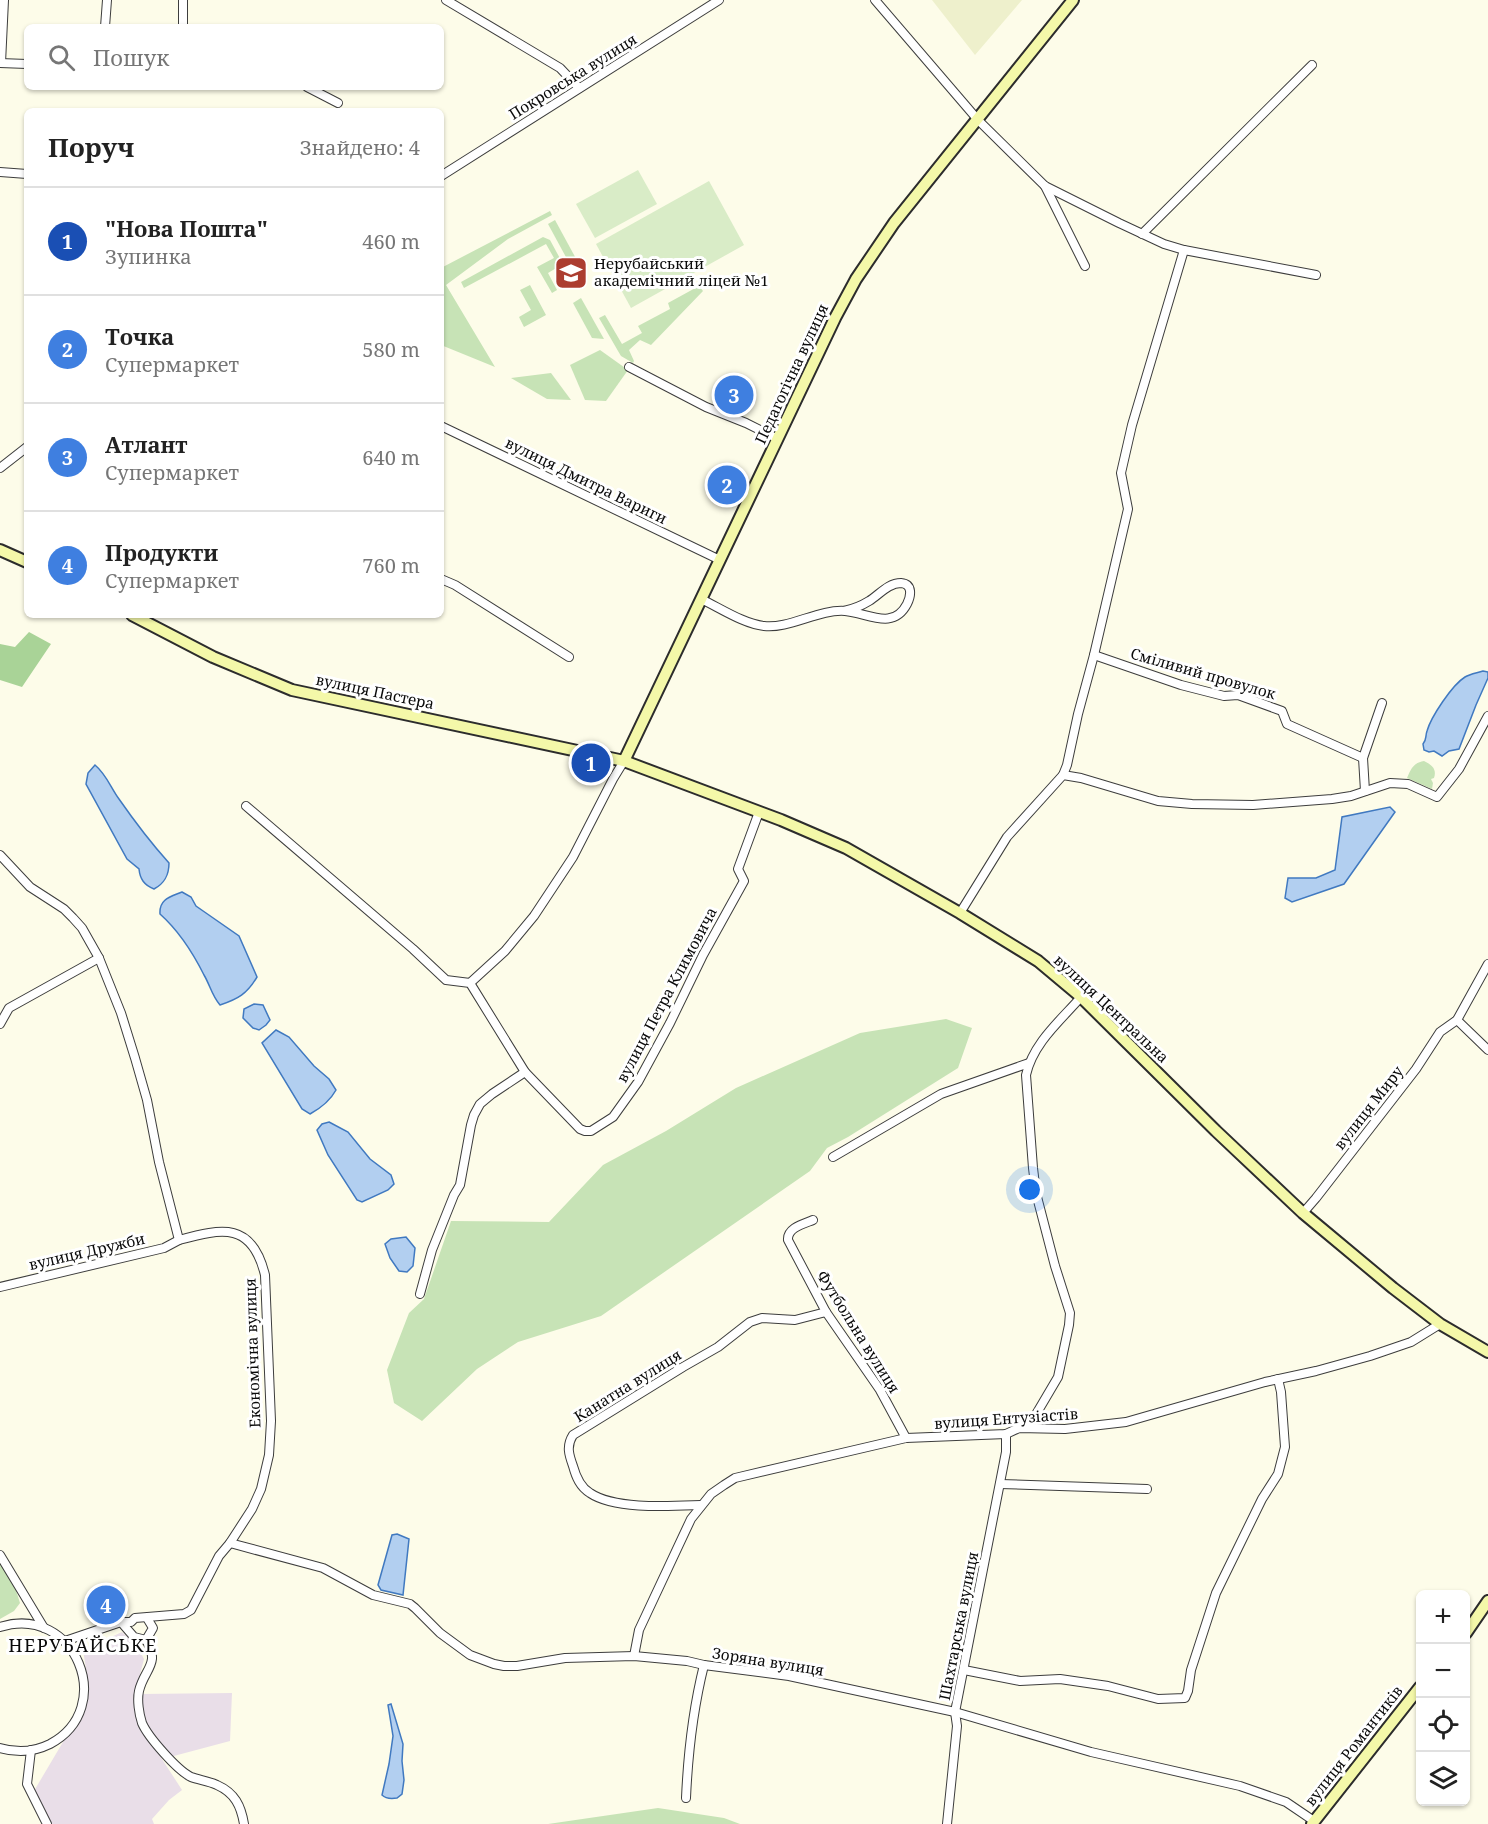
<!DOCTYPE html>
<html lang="uk">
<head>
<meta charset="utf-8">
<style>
	:root { --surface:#fff; --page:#f6f6f6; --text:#222; --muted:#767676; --line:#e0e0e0; --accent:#d93025 }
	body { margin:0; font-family:"Noto Serif",serif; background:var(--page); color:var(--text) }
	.controls { position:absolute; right:18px; bottom:18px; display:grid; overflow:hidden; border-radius:9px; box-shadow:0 2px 4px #0004 }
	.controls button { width:54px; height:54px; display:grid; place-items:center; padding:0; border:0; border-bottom:2px solid var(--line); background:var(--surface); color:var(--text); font:30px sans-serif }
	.you { position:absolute; left:1030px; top:1190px; width:21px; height:21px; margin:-15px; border:4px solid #fff; border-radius:50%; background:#1a73e8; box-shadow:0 0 0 9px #1a73e833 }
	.badge { display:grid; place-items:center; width:39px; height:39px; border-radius:50%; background:var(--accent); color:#fff; font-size:20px; font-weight:700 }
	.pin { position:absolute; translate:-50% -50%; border:3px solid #fff; box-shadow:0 2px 6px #0006 }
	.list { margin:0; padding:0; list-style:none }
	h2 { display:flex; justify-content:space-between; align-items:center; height:78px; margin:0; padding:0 24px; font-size:26px }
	h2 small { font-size:20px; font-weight:400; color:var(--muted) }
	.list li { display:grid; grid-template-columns:39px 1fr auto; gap:18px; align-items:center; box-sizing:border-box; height:108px; padding:0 24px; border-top:2px solid var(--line) }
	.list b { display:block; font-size:22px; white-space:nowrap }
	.list p { margin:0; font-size:20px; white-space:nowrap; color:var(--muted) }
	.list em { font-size:20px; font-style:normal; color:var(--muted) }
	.icon { flex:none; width:33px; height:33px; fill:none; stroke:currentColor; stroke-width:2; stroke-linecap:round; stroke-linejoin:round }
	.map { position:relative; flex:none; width:1488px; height:1824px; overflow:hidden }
	.search { position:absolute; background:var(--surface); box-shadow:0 2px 4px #0004; left:24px; top:24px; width:420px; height:66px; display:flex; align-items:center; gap:15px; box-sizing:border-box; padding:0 21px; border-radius:9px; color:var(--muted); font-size:22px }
	.panel { position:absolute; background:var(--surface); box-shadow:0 2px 4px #0004; left:24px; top:108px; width:420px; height:510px; border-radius:9px }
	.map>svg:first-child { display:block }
	.industrial { fill:#e9dee8 }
	.farmland { fill:#eef0cc }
	.green { fill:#c7e3b6 }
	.forest { fill:#a9d397 }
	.pitch { fill:#d9ecc7 }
	.water { fill:#b2cff0; stroke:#4079c0; stroke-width:1.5 }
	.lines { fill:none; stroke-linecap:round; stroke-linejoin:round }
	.street-casing { stroke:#3d3d3d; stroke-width:10 }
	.secondary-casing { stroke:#2c2c2c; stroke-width:14 }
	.street { stroke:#fff; stroke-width:8 }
	.secondary { stroke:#f4f8a9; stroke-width:10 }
	.labels { text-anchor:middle; stroke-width:6; stroke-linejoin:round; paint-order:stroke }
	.street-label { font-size:15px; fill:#0a0a0a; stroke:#fff }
	.poi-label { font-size:15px; fill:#0a0a0a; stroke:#fff; text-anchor:start }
	.quarter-label { font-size:18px; letter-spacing:1.5px; fill:#0a0a0a; stroke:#fff }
</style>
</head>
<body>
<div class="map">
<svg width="1488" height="1824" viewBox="0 0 1488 1824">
	<rect width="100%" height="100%" fill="#fdfce9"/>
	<g class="industrial">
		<path d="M122,1632L137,1646L144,1659L136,1690L138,1722L182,1790L169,1800L152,1819L154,1824H52L34,1791L76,1720L87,1675L83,1650Z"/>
		<path d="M232,1693L230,1741L170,1757L144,1721L140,1694Z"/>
	</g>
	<path class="farmland" d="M932,0H1022L975,55Z"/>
	<g class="green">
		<path d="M550,211L552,215L508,239L446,285L495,367L441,345V268Z"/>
		<path d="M555,220L586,277L579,281L548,224Z"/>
		<path d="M543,237L550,240L563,264L548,273L557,290L552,293L537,267L554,258L546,244L464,288L461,282Z"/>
		<path d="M530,285L546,315L524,327L519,317L531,310L520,290Z"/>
		<path d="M699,286L703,291L651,345L640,340L629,350L634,361L633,363L621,356L618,351L599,318L605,315L622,344L642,333L638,326L670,309L668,303Z"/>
		<path d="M581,298L604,339L592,338L573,303Z"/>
		<path d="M600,350L628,370L606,401L585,400L570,365Z"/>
		<path d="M551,373L571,400L547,399L511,378Z"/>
		<path d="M1424,761C1432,765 1437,769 1434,778L1431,779L1433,783L1432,789L1407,778C1411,769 1413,763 1424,761Z"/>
		<path d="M946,1019L972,1028L958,1068L848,1137L827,1148L810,1171L601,1316L518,1342L477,1369L422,1421L394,1403L387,1370L409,1313L424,1299L451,1221L549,1222L603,1165L666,1131L736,1088L860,1033Z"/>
		<path d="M0,1562L15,1587L20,1603L14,1611L0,1619Z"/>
		<path d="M658,1808L724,1818L740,1824H548Z"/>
	</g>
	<path class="forest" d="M29,632L51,644L22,687L0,680V644L15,647Z"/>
	<g class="pitch">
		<path d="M638,170L657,204L595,238L576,204Z"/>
		<path d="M709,181L744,245L631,308L596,244Z"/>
	</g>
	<g class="water">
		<path d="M1483,671L1488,672V678L1476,705L1459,749L1449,751L1442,756L1434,751L1429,752L1424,750L1423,744C1427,739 1425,737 1427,731C1431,717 1452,685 1465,677C1470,674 1477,673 1483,671Z"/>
		<path d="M95,765C106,774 111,788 119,799C135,822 151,843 169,863C169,875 165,883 154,889C144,885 140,879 139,869L127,859L86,784L88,773Z"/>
		<path d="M1390,807L1395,812L1344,884L1292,902L1285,898L1288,878H1316L1335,870L1342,817Z"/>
		<path d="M182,892L191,897L196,906L206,913L239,936L257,977C247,994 238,999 220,1005C212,996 210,985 204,975C193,953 179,931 160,914C159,899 170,897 182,892Z"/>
		<path d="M254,1004L263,1005L270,1020L266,1025L259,1030L253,1028L243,1018L244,1009Z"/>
		<path d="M276,1030L289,1037L314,1066L329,1079L336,1090C330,1101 321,1108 310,1114L302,1109L262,1043Z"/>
		<path d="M329,1122L348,1132L370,1159L391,1175L394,1184L388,1190L362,1202L357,1200L328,1155L317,1130L322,1124Z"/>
		<path d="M406,1237L415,1248L413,1266L407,1272L399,1271L390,1258L385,1244L391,1239Z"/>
		<path d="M397,1534L409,1539L403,1595L381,1590L378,1585L392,1535Z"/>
		<path d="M391,1704L403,1744L402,1761L404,1780L402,1794L397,1798C391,1799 386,1799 382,1795L389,1764L393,1736L388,1705Z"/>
	</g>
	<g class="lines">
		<defs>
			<g id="street">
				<path d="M446,0L560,68L579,88"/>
				<path d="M875,0L978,120L1045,186L1119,223L1164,244L1184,250L1316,275"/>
				<path d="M105,27L107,0"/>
				<path d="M183,27V0"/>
				<path d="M0,63L27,64"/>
				<path d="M1,63L4,0"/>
				<path d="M307,87L338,103"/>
				<path d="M0,172L27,174"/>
				<path d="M441,176L719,0"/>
				<path d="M1045,186L1085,266"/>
				<path d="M1142,234L1312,65"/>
				<path d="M629,367L706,407L746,423L778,439"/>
				<path d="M441,426L720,560"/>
				<path d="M0,468L27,447"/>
				<path d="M441,579L455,585L569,657"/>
				<path d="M701,599C720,608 744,624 764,626C789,629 819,609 845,611C868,613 893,631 907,604C911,596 913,584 901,583C888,583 879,595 869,601C861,606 853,609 844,611"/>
				<path d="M1094,655L1181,685L1224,696L1238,695L1282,711L1287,724L1363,758"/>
				<path d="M1063,775L1067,765L1078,714L1094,655L1128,509L1121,473L1132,425L1184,250"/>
				<path d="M1365,791L1363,758L1382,703"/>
				<path d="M246,806L413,949L446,980L470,983L525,1072L580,1129L585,1131H591L613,1117L638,1082L670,1023L703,955L744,881L738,869L759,812"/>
				<path d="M0,855L30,887L64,909L73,918L82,928L99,958L121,1013L135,1058L147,1100L159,1162L179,1240C223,1228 252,1222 265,1275L271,1421L269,1455L261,1489L252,1509L230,1543L219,1556L191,1610L184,1614L135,1618L131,1622H121L65,1641"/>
				<path d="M960,913L1007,837L1063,775L1081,778L1158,801L1192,804L1253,805L1332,799L1351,796L1390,783L1408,784L1437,797L1459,769L1488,716"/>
				<path d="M470,983L505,951L534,916L573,857L613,779L624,761"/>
				<path d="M1457,1020L1488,1050"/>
				<path d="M0,1024L9,1008L99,958"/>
				<path d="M833,1157L941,1094L1029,1063"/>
				<path d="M1303,1213L1316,1198L1416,1069L1440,1032L1457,1020L1488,964"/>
				<path d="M813,1220C803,1224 787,1228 788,1240L826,1312L880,1390L906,1438"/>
				<path d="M0,1287L164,1248L179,1240"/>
				<path d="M420,1294L432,1250L454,1195L460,1185L471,1125L474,1115L480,1104L492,1094L525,1072"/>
				<path d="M1019,1428L1035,1416L1058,1377L1069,1325L1070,1313L1055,1266L1036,1193L1033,1168L1026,1075C1033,1043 1061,1020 1081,997"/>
				<path d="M1000,1484L1147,1489"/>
				<path d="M701,1505C672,1506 615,1510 590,1493C580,1487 576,1477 573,1466C569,1455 566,1446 573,1435L683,1367L718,1347L750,1322L762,1318L795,1320L826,1312"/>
				<path d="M230,1543L323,1568L373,1595L410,1604L415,1608L440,1633L470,1655L494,1664L504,1666H517L565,1658L634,1656L687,1661L704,1665L789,1676L955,1712L1091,1752L1240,1786L1286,1802L1314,1821"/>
				<path d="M0,1555L44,1628"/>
				<path d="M121,1622L134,1637L146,1640"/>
				<path d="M0,1627C75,1603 118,1708 50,1744C34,1752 17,1753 0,1748"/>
				<path d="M146,1640C161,1664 144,1669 139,1691C137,1700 139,1714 142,1723C148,1737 177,1770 191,1777C199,1780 209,1781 217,1785C235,1793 241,1806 244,1824"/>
				<path d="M146,1640L153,1628L147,1618"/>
				<path d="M634,1656L639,1630L691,1519L711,1494L724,1485L735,1478L906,1438L1006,1434L1019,1428L1065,1429L1126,1422L1265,1382L1316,1371L1370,1356L1411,1342L1440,1324"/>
				<path d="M964,1670L1020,1681L1060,1679L1108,1686L1158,1699L1185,1698L1188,1691L1191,1670L1216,1593L1262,1499L1278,1474L1285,1447L1281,1392L1278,1379"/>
				<path d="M31,1750L27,1784L47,1824"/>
				<path d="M686,1798C688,1753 693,1709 704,1665"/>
				<path d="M947,1824L957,1726L955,1712L1006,1452V1434"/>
			</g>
			<g id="secondary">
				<path d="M0,550L27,562"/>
				<path d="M132,615L213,657L292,690L624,761L781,820L846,848L960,913L1038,961L1081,997L1216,1131L1303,1213L1393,1288L1440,1324L1488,1352"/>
				<path d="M624,761L835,318L856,279L894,223L1073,0"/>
				<path d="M1466,1633L1488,1601"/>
				<path d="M1312,1824L1420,1687"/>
			</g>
		</defs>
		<use href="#street" class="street-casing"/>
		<use href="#secondary" class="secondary-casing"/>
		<use href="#street" class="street"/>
		<use href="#secondary" class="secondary"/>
	</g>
	<defs>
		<symbol id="school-square" viewBox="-11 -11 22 22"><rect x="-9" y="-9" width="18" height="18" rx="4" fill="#ac3d30" stroke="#fff"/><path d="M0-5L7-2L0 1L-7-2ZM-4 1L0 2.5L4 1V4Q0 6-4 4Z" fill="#fff"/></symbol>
	</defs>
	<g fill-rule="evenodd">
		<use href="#school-square" x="552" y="254" width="38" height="38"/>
	</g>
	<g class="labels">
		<g class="street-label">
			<text transform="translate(573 77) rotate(-32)" y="5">Покровська вулиця</text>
			<text transform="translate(792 374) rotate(-65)" y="5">Педагогічна вулиця</text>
			<text transform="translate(586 481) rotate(26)" y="5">вулиця Дмитра Вариги</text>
			<text transform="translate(1203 674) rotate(16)" y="5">Сміливий провулок</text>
			<text transform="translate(375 692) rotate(12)" y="5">вулиця Пастера</text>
			<text transform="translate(667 995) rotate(-62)" y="5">вулиця Петра Климовича</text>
			<text transform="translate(1111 1009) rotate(43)" y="5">вулиця Центральна</text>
			<text transform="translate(1369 1108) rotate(-52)" y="5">вулиця Миру</text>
			<text transform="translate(87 1252) rotate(-13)" y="5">вулиця Дружби</text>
			<text transform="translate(858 1332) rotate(58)" y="5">Футбольна вулиця</text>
			<text transform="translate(253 1353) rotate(-92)" y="5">Економічна вулиця</text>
			<text transform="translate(628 1386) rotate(-32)" y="5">Канатна вулиця</text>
			<text transform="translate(1006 1419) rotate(-4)" y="5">вулиця Ентузіастів</text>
			<text transform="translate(959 1626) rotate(-79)" y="5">Шахтарська вулиця</text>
			<text transform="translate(768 1662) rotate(9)" y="5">Зоряна вулиця</text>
			<text transform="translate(1354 1746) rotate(-52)" y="5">вулиця Романтиків</text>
		</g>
		<g class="poi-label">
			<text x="594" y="269">Нерубайський<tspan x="594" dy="17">академічний ліцей №1</tspan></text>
		</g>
		<g class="quarter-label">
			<text x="83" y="1652">НЕРУБАЙСЬКЕ</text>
		</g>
	</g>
</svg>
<div class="controls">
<button>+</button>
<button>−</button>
<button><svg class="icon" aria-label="locate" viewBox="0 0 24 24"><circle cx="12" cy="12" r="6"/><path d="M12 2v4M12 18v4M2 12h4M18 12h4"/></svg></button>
<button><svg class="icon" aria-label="layers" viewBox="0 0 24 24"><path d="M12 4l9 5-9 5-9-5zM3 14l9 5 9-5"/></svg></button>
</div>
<div class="you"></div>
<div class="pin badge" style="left:591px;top:763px;background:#1a4fb4">1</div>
<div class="pin badge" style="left:727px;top:485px;background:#3f7fe0">2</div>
<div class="pin badge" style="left:734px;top:395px;background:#3f7fe0">3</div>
<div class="pin badge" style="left:106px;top:1605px;background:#3f7fe0">4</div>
<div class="search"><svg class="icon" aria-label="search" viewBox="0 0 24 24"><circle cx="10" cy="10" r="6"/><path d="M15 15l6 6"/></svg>Пошук</div>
<section class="panel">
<h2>Поруч<small>Знайдено: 4</small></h2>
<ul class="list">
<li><span class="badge" style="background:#1a4fb4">1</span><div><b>&quot;Нова Пошта&quot;</b><p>Зупинка</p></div><em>460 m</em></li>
<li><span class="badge" style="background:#3f7fe0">2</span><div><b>Точка</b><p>Супермаркет</p></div><em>580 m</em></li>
<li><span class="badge" style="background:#3f7fe0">3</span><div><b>Атлант</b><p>Супермаркет</p></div><em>640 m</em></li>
<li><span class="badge" style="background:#3f7fe0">4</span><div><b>Продукти</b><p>Супермаркет</p></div><em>760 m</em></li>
</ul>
</section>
</div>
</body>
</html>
